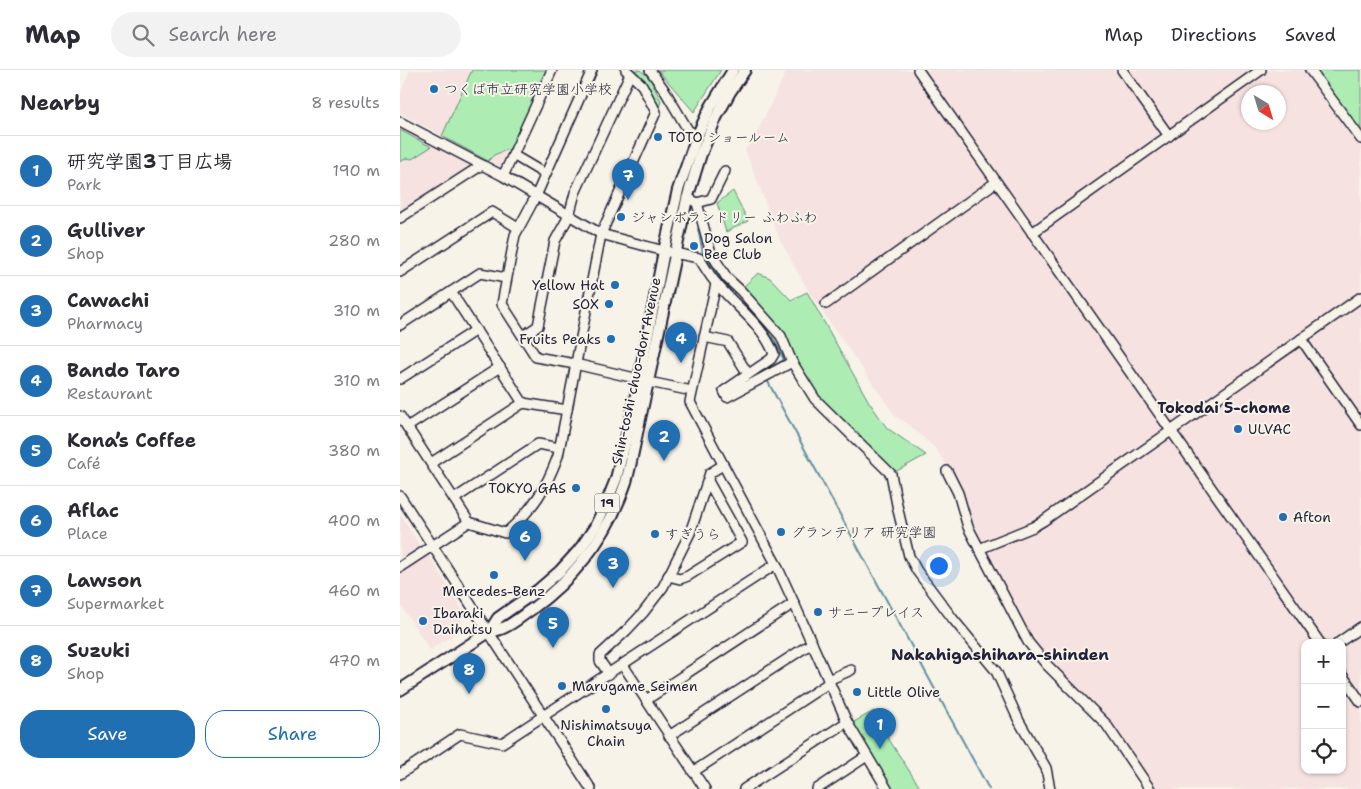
<!DOCTYPE html>
<html lang="en">
<head>
<meta charset="utf-8">
<style>
	:root { --surface:#fff; --page:#f2f2f3; --text:#2b2b33; --muted:#7c7c81; --line:#e1e1e2; --accent:#1f6fb2 }
	body { margin:0; font-family:"Shantell Sans","Klee One",sans-serif; background:var(--page); color:var(--text) }
	.controls { position:absolute; right:15px; bottom:15px; display:grid; overflow:hidden; border-radius:10px; box-shadow:0 1px 4px #0004 }
	.controls button { width:45px; height:45px; display:grid; place-items:center; padding:0; border:0; border-bottom:1px solid var(--line); background:var(--surface); color:var(--text); font:25px sans-serif }
	.compass { position:absolute; left:841px; top:15px; width:45px; height:45px; border-radius:50%; background:var(--surface); box-shadow:0 1px 4px #0004; rotate:142deg }
	.you { position:absolute; left:538px; top:495px; width:18px; height:18px; margin:-12px; border:4px solid #fff; border-radius:50%; background:#1a73e8; box-shadow:0 0 0 8px #1a73e833 }
	.badge { display:grid; place-items:center; width:32px; height:32px; border-radius:50%; background:var(--accent); color:#fff; font-size:16px; font-weight:700 }
	.pin { position:absolute; translate:-50% -41px; filter:drop-shadow(0 1px 2px #0008) }
	.pin::after { content:''; position:absolute; top:26px; width:18px; height:15px; background:inherit; clip-path:polygon(0 0,100% 0,50% 100%) }
	.list { margin:0; padding:0; list-style:none }
	h2 { display:flex; justify-content:space-between; align-items:center; height:65px; margin:0; padding:0 20px; font-size:21px }
	h2 small { font-size:16px; font-weight:400; color:var(--muted) }
	.list li { display:grid; grid-template-columns:32px 1fr auto; gap:15px; align-items:center; box-sizing:border-box; height:70px; padding:0 20px; border-top:1px solid var(--line) }
	.list b { display:block; font-size:19px; white-space:nowrap }
	.list p { margin:0; font-size:16px; white-space:nowrap; color:var(--muted) }
	.list em { font-size:16px; font-style:normal; color:var(--muted) }
	.actions { display:flex; gap:10px; padding:15px 20px }
	.actions a { flex:1; padding:11px 0; border:1px solid var(--accent); border-radius:20px; text-align:center; font-size:18px; color:var(--accent) }
	.actions .main { background:var(--accent); color:#fff }
	.icon { flex:none; width:28px; height:28px; fill:none; stroke:currentColor; stroke-width:2; stroke-linecap:round; stroke-linejoin:round }
	.map { position:relative; flex:none; width:961px; height:719px; overflow:hidden }
	header { display:flex; align-items:center; gap:30px; box-sizing:border-box; height:70px; padding:0 25px; background:var(--surface); border-bottom:1px solid var(--line) }
	header strong { font-size:24px }
	nav { display:flex; gap:28px; margin-inline-start:auto; font-size:18px }
	.search { width:350px; height:45px; background:var(--page); display:flex; align-items:center; gap:12px; box-sizing:border-box; padding:0 18px; border-radius:28px; color:var(--muted); font-size:19px }
	main { display:flex }
	aside { flex:1; background:var(--surface) }
	.map>svg:first-child { display:block }
	.built { fill:#f6e2e1; fill-rule:evenodd }
	.green { fill:#adedb4; stroke:#688878 }
	.lines { fill:none; stroke-linecap:round; stroke-linejoin:round }
	.stream { stroke:#6090a1; stroke-width:2 }
	.minor-casing { stroke:#22223b; stroke-width:12 }
	.major-casing { stroke:#22223b; stroke-width:14 }
	.minor { stroke:#f7f3e8; stroke-width:9 }
	.major { stroke:#f7f3e8; stroke-width:10 }
	.poi-dot { fill:#1f6fb2; stroke:#f7f3e8; stroke-width:2 }
	.labels { text-anchor:middle; stroke-width:4; stroke-linejoin:round; paint-order:stroke }
	.shield { fill:#f7f3e8; stroke:#62616f; stroke-width:1 }
	.shield-label { font-size:12px; font-weight:bold; fill:#22223b }
	.poi-label { font-size:14px; fill:#22223b; stroke:#f7f3e8; text-anchor:start }
	.street-label { font-size:14px; fill:#22223b; stroke:#f7f3e8 }
	.neighbourhood-label { font-size:15px; font-weight:bold; fill:#22223b; stroke:#f7f3e8 }
	.quarter-label { font-size:16px; font-weight:bold; fill:#22223b; stroke:#f7f3e8 }
</style>
</head>
<body>
<header>
<strong>Map</strong>
<div class="search"><svg class="icon" aria-label="search" viewBox="0 0 24 24"><circle cx="10" cy="10" r="6"/><path d="M15 15l6 6"/></svg>Search here</div>
<nav><a>Map</a><a>Directions</a><a>Saved</a></nav>
</header>
<main>
<aside>
<h2>Nearby<small>8 results</small></h2>
<ul class="list">
<li><span class="badge">1</span><div><b>研究学園3丁目広場</b><p>Park</p></div><em>190 m</em></li>
<li><span class="badge">2</span><div><b>Gulliver</b><p>Shop</p></div><em>280 m</em></li>
<li><span class="badge">3</span><div><b>Cawachi</b><p>Pharmacy</p></div><em>310 m</em></li>
<li><span class="badge">4</span><div><b>Bando Taro</b><p>Restaurant</p></div><em>310 m</em></li>
<li><span class="badge">5</span><div><b>Kona’s Coffee</b><p>Café</p></div><em>380 m</em></li>
<li><span class="badge">6</span><div><b>Aflac</b><p>Place</p></div><em>400 m</em></li>
<li><span class="badge">7</span><div><b>Lawson</b><p>Supermarket</p></div><em>460 m</em></li>
<li><span class="badge">8</span><div><b>Suzuki</b><p>Shop</p></div><em>470 m</em></li>
</ul>
<div class="actions"><a class="main">Save</a><a>Share</a></div>
</aside>
<div class="map">
<svg width="961" height="719" viewBox="0 0 961 719">
	<rect width="100%" height="100%" fill="#f7f3e8"/>
	<filter id="ink" filterUnits="userSpaceOnUse"><feTurbulence type="fractalNoise" baseFrequency=".02" numOctaves="2"/><feDisplacementMap in="SourceGraphic" scale="10" xChannelSelector="R" yChannelSelector="G"/><feConvolveMatrix kernelMatrix="1 2 1 2 8 2 1 2 1" color-interpolation-filters="sRGB"/></filter>
	<g filter="url(#ink)">
		<g class="built">
			<path d="M10,0H149L104,99L0,43V24Z"/>
			<path d="M387,0H916L961,64V719H754L713,659L633,574L618,547L573,457L561,417L536,379L508,354L496,347L409,222L379,168L345,79L353,71ZM848,22H878V52H848ZM905,573H942V700H905Z"/>
			<path d="M0,57L74,95L73,97L0,145Z"/>
			<path d="M0,444L19,474V477L0,489Z"/>
			<path d="M23,485L29,486L64,542L59,561L30,580L0,534V501Z"/>
		</g>
		<g class="green">
			<path d="M72,0H149L112,81L106,80L94,85L88,91L42,66Z"/>
			<path d="M230,0H240L250,8L261,31L259,39Z"/>
			<path d="M258,0H321L294,42Z"/>
			<path d="M916,0H961V63Z"/>
			<path d="M0,60L31,77L12,89L7,88L0,92Z"/>
			<path d="M333,121L348,151L326,162L317,133Z"/>
			<path d="M358,203L370,208L391,230L407,222L469,332L487,358L526,385L493,403L417,327L383,265L341,219Z"/>
			<path d="M474,641L486,665L521,719H491L452,653Z"/>
		</g>
		<g class="lines">
			<g class="stream">
				<path d="M259,20L263,27"/>
				<path d="M298,159L303,183L323,213L347,239"/>
				<path d="M362,255L375,271L384,290L364,301L363,304"/>
				<path d="M367,310L589,719"/>
			</g>
			<defs>
				<g id="minor">
					<path d="M192,0L136,126L115,165L102,234L136,287L175,294L239,309"/>
					<path d="M250,0L265,21L288,60L297,66"/>
					<path d="M518,0L920,573"/>
					<path d="M722,0L769,66"/>
					<path d="M910,0L961,69"/>
					<path d="M0,52L103,106L201,164L264,181L299,188C305,197 310,207 317,214C336,237 363,255 374,284L371,289L324,321L327,327L392,292"/>
					<path d="M105,102L113,85"/>
					<path d="M145,104L113,85L152,0"/>
					<path d="M292,130L297,133L311,129L325,101"/>
					<path d="M297,133L311,183L327,208L341,221L381,266L392,292L415,329L491,404L498,440L509,486L517,501L553,549L596,601L619,651L646,698L650,719"/>
					<path d="M0,148L82,95"/>
					<path d="M632,163L861,0"/>
					<path d="M0,202L92,142L118,158"/>
					<path d="M316,214L290,332L376,494L394,533L447,652L344,719"/>
					<path d="M51,222L123,333"/>
					<path d="M426,234L596,112"/>
					<path d="M0,255L80,203L106,208"/>
					<path d="M123,266L138,256L155,171L169,146L175,123L230,4"/>
					<path d="M304,267L328,272L348,304"/>
					<path d="M901,269L961,355"/>
					<path d="M0,309L76,260"/>
					<path d="M249,312L292,321"/>
					<path d="M0,346L69,452"/>
					<path d="M7,357L100,297"/>
					<path d="M31,393L123,333L167,340"/>
					<path d="M547,401L558,423L568,457L628,572L646,594L706,654L750,719"/>
					<path d="M0,426L191,719"/>
					<path d="M54,429L138,374L159,378"/>
					<path d="M579,479L633,457L643,451L961,227"/>
					<path d="M0,497L69,452L105,463L108,461C134,438 146,418 158,386L201,164L256,42L242,15L226,0"/>
					<path d="M268,506L280,509L288,506L342,472L308,411"/>
					<path d="M938,573L961,557"/>
					<path d="M223,595L305,719"/>
					<path d="M209,604L200,591V585L227,560L243,543L263,517L290,463L310,403L323,395"/>
					<path d="M942,605L961,632"/>
					<path d="M428,610L451,600"/>
					<path d="M246,630L394,533"/>
					<path d="M447,652L487,719"/>
					<path d="M269,666L412,573"/>
					<path d="M293,702L430,612"/>
					<path d="M0,704L60,664L102,673L376,494"/>
					<path d="M417,719L467,686"/>
				</g>
				<g id="major">
					<path d="M89,562L98,548L138,520L160,501L180,479L195,457L206,434L216,409L233,340L264,181L278,120L297,66L310,38L333,0"/>
					<path d="M0,620L89,562C93,561 99,560 103,558C113,554 123,545 132,539C175,507 209,464 226,412C229,402 231,392 233,382L287,129L301,84L316,48L330,22L345,0"/>
				</g>
			</defs>
			<use href="#minor" class="minor-casing"/>
			<use href="#major" class="major-casing"/>
			<use href="#minor" class="minor"/>
			<use href="#major" class="major"/>
		</g>
	</g>
	<g class="poi-dot">
		<circle cx="34" cy="19" r="5"/>
		<circle cx="258" cy="67" r="5"/>
		<circle cx="221" cy="147" r="5"/>
		<circle cx="294" cy="176" r="5"/>
		<circle cx="215" cy="215" r="5"/>
		<circle cx="209" cy="234" r="5"/>
		<circle cx="211" cy="269" r="5"/>
		<circle cx="838" cy="359" r="5"/>
		<circle cx="176" cy="418" r="5"/>
		<circle cx="883" cy="447" r="5"/>
		<circle cx="381" cy="462" r="5"/>
		<circle cx="255" cy="464" r="5"/>
		<circle cx="94" cy="505" r="5"/>
		<circle cx="418" cy="542" r="5"/>
		<circle cx="23" cy="551" r="5"/>
		<circle cx="162" cy="616" r="5"/>
		<circle cx="457" cy="622" r="5"/>
		<circle cx="206" cy="639" r="5"/>
	</g>
	<g class="labels">
		<rect class="shield" x="194.5" y="423.5" width="25" height="19" rx="4"/>
		<g class="shield-label">
			<text x="207" y="437">19</text>
		</g>
		<g class="poi-label">
			<text x="44" y="24">つくば市立研究学園小学校</text>
			<text x="268" y="72">TOTO ショールーム</text>
			<text x="231" y="152">ジャンボランドリー ふわふわ</text>
			<text x="304" y="173">Dog Salon<tspan x="304" dy="16">Bee Club</tspan></text>
			<text x="205" y="220" text-anchor="end">Yellow Hat</text>
			<text x="199" y="239" text-anchor="end">SOX</text>
			<text x="201" y="274" text-anchor="end">Fruits Peaks</text>
			<text x="848" y="364">ULVAC</text>
			<text x="166" y="423" text-anchor="end">TOKYO GAS</text>
			<text x="893" y="452">Afton</text>
			<text x="391" y="467">グランテリア 研究学園</text>
			<text x="265" y="469">すぎうら</text>
			<text x="94" y="526" text-anchor="middle">Mercedes-Benz</text>
			<text x="428" y="547">サニープレイス</text>
			<text x="33" y="548">Ibaraki<tspan x="33" dy="16">Daihatsu</tspan></text>
			<text x="172" y="621">Marugame Seimen</text>
			<text x="467" y="627">Little Olive</text>
			<text x="206" y="660" text-anchor="middle">Nishimatsuya<tspan x="206" dy="16">Chain</tspan></text>
		</g>
		<g class="street-label">
			<text transform="translate(236 301) rotate(-78)" y="5">Shin-toshi chuo-dori Avenue</text>
		</g>
		<g class="neighbourhood-label">
			<text x="824" y="343">Tokodai 5-chome</text>
		</g>
		<g class="quarter-label">
			<text x="600" y="590">Nakahigashihara-shinden</text>
		</g>
	</g>
</svg>
<div class="controls">
<button>+</button>
<button>−</button>
<button><svg class="icon" aria-label="locate" viewBox="0 0 24 24"><circle cx="12" cy="12" r="6"/><path d="M12 2v4M12 18v4M2 12h4M18 12h4"/></svg></button>
</div>
<svg class="compass" viewBox="-18 -18 36 36"><path d="M0-13l5 13h-10z" fill="#e53935"/><path d="M0 13l5-13h-10z" fill="#7c7c81"/></svg>
<div class="you"></div>
<div class="pin badge" style="left:480px;top:679px">1</div>
<div class="pin badge" style="left:264px;top:391px">2</div>
<div class="pin badge" style="left:213px;top:518px">3</div>
<div class="pin badge" style="left:281px;top:293px">4</div>
<div class="pin badge" style="left:153px;top:578px">5</div>
<div class="pin badge" style="left:125px;top:491px">6</div>
<div class="pin badge" style="left:228px;top:130px">7</div>
<div class="pin badge" style="left:69px;top:624px">8</div>
</div>
</main>
</body>
</html>
